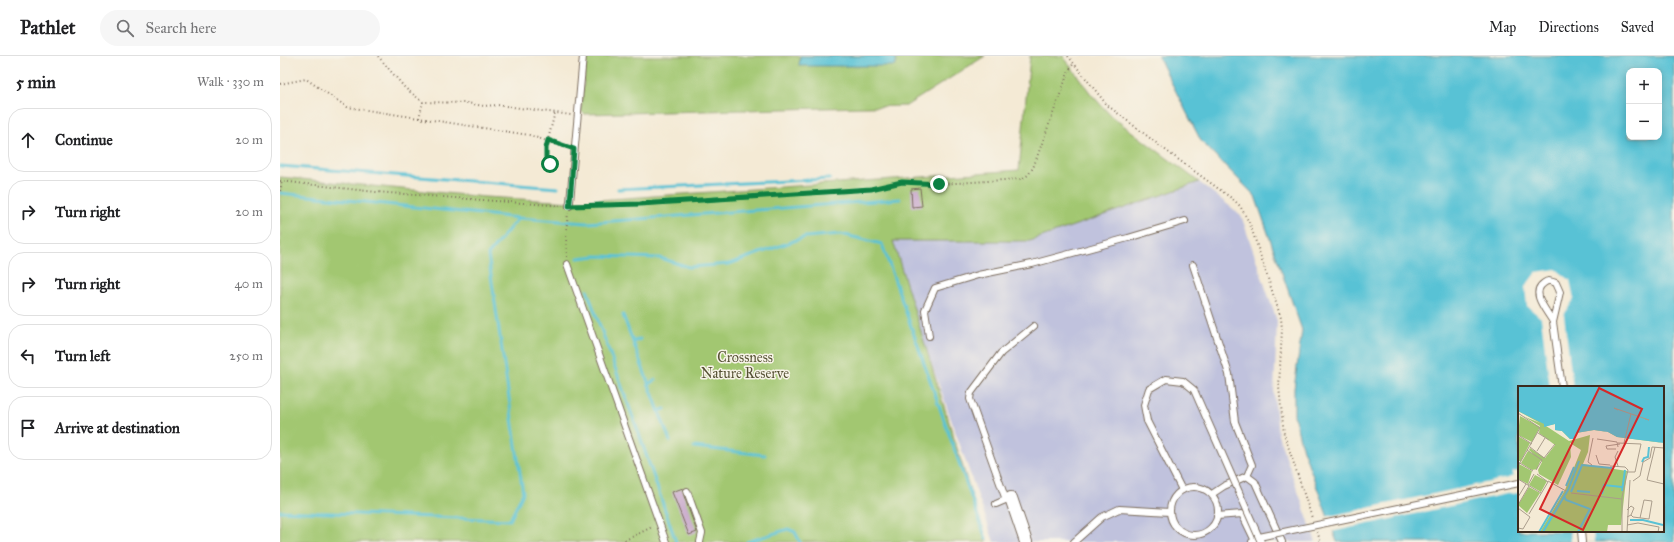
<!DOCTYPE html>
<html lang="en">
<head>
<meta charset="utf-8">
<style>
	:root { --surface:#fff; --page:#f6f6f6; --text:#202124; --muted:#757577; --line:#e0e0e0 }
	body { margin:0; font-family:"IM FELL Great Primer",serif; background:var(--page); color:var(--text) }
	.controls { position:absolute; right:12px; top:12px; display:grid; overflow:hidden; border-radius:8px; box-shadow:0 2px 10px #0003 }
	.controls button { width:36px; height:36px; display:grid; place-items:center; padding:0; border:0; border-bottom:1px solid var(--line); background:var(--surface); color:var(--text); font:20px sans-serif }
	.stop { position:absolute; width:12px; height:12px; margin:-9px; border:3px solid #0b8043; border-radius:50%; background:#fff }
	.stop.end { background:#0b8043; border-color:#fff; box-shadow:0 1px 4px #0008 }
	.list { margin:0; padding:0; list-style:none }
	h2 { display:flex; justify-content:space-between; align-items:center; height:52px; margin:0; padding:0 16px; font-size:17px }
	h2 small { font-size:13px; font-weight:400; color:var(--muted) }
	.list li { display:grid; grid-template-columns:26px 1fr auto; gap:12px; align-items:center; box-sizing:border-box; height:64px; margin:0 8px 8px; padding:0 8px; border:1px solid var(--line); border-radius:16px }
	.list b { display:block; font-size:15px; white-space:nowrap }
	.list em { font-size:13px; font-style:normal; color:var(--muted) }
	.icon { flex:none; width:22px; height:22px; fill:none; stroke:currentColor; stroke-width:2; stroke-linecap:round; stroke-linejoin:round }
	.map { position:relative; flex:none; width:1394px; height:486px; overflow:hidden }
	header { display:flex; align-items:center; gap:24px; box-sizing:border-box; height:56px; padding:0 20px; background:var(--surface); border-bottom:1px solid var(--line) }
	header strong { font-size:19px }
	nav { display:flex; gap:22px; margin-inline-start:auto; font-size:14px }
	.search { width:280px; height:36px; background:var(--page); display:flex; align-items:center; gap:10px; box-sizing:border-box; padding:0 14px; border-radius:22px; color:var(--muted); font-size:15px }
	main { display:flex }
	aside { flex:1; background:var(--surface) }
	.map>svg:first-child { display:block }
	.industrial { fill:#c0c2dd }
	.green { fill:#a2c771; stroke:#6e7848 }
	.water { fill:#59c2d5; stroke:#4a767a; fill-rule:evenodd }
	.pier { fill:#f4ead5 }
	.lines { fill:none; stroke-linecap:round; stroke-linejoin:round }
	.stream { stroke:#59c2d5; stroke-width:3 }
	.building { fill:#c6a6cb }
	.lane-casing { stroke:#7c6d5e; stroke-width:8 }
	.street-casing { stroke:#7c6d5e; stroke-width:14 }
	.path { stroke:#7c6d5e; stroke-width:2; stroke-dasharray:1 3; stroke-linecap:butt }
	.lane { stroke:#fff; stroke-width:6 }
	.street { stroke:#fff; stroke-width:12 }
	.lane-bridge-casing { stroke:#7c6d5e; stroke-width:8; stroke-linecap:butt }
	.lane-bridge { stroke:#fff; stroke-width:6 }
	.route { stroke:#0b8043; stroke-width:5 }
	.labels { text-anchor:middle; stroke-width:3; stroke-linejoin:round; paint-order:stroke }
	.park-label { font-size:14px; fill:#555133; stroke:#f7f3e8 }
	.inset-river { fill:none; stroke:#59c2d5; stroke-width:2 }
	.inset-road { fill:none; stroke:#aa9d8c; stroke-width:1 }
	.view { fill:#d62828; fill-opacity:0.15; stroke:#d62828; stroke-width:2 }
	.inset-edge { fill:none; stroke:#3b2a1e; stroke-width:2 }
</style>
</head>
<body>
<header>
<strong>Pathlet</strong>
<div class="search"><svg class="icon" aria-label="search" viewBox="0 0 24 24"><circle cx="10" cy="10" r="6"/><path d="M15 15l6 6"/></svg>Search here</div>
<nav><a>Map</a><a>Directions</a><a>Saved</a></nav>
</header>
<main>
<aside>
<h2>5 min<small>Walk · 330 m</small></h2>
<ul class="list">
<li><svg class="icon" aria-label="ahead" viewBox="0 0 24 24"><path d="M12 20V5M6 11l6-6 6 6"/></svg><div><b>Continue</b></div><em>20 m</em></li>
<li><svg class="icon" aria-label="right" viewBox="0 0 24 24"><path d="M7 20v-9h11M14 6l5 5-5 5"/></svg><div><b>Turn right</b></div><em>20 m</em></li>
<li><svg class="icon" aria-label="right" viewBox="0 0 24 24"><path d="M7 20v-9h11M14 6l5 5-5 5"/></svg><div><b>Turn right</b></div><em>40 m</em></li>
<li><svg class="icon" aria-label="left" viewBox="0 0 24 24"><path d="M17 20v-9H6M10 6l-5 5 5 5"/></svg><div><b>Turn left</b></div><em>250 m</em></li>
<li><svg class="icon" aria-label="arrive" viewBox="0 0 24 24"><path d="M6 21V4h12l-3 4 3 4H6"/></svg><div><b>Arrive at destination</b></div></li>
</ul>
</aside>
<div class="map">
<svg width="1394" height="486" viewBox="0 0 1394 486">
	<rect width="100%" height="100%" fill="#f7f3e8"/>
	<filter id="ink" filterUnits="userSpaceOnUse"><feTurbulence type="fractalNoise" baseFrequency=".025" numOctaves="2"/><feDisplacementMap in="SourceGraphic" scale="8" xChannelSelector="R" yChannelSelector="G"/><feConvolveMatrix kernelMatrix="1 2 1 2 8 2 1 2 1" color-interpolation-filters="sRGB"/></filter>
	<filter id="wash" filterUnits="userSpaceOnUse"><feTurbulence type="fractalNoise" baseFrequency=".012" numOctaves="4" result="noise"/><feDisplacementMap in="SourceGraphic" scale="16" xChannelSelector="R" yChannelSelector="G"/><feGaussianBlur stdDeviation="0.9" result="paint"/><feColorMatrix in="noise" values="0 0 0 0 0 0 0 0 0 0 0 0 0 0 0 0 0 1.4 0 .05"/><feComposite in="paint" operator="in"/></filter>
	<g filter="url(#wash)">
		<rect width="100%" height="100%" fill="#f4ead5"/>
		<path class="industrial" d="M919,126L961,159L997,265L994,338L998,379L1036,486H714L637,266L613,185H750Z"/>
		<g class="green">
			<path d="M306,0H705L626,50L304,58L301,55Z"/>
			<path d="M750,0H783L811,38L831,60L919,126L750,185H613L706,486H0V121L205,141L291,146L739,114Z"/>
		</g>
		<g class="water">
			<path d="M520,0H616V10H519Z"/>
			<path d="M878,0H1394V486H1057L1021,388L1014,359V333L1022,274L975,140L921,85ZM1349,15H1379V81H1349ZM1239,331H1383V475H1239Z"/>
		</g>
		<g class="pier">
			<path d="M1276,213L1290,224L1294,243L1284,259L1293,331H1270L1261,262L1247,250L1245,231L1256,216Z"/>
			<path d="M1239,415V440L1238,437L1232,438L1231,437L1051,476L1045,461L1228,422L1233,420V416Z"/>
			<path d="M1290,475H1313L1314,486H1291Z"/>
		</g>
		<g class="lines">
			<g class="stream">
				<path d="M0,110L278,132"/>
				<path d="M338,133L550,123"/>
				<path d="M0,137L239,162L307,167L620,143"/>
				<path d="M298,202L316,200L380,202L409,211L449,208L525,181L561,178L602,188L706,483"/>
				<path d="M307,234L359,378L396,486"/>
				<path d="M343,259L390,385"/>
				<path d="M353,286L360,283"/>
				<path d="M368,328L376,324"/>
				<path d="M379,355L385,353"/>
				<path d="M414,391L485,399"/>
				<path d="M0,455L230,464L243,437L208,199L238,162"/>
				<path d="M467,486L508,473L515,476L520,486"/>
			</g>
		</g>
		<g id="blocks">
			<g class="building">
				<path d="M640,132L642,150L632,151L631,133Z"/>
				<path d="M403,432V437L417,476L409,479L392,436Z"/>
			</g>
		</g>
	</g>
	<g filter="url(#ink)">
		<use href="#blocks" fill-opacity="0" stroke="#7c6d5e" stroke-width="1"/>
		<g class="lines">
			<defs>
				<g id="lane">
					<path d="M289,150L290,146L303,0"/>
					<path d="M287,208L386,486"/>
					<path d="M913,209L949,318L955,366L972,409L967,420L944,430L932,438"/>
					<path d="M1273,266C1268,256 1249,237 1264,227C1268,224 1271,225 1276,227L1280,236L1273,266L1282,331"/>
					<path d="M649,280L645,254L655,232L698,219L752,208L848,182L905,165"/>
					<path d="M867,365L902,434"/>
					<path d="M967,420L975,426L1002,486"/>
					<circle cx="914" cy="455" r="24"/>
					<path d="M407,435L422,477L420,486"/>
					<path d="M726,444L690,343L691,337L721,297L754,270"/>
					<path d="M716,448L730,442"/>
					<path d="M937,460L962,458L975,485L972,486"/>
					<path d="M1301,475L1302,486"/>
					<path d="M794,486L822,461L839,453L890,456"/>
				</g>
				<path id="street" d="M731,442L746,486"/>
			</defs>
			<use href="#lane" class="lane-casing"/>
			<use href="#street" class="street-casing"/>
			<g class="path">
				<path d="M98,0L125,32L143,46L187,47L204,50L218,49L291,59"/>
				<path d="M788,0L827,49L888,96L954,144L960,150L970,168L1001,262L1002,273L999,331L1004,378L1032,462"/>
				<path d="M0,28L26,23L67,51L249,79L287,92"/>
				<path d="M139,62L143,46"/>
				<path d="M270,108L266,104V92L275,56"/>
				<path d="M0,125L96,136L283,150"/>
				<path d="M0,135L2,126"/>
				<path d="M297,150L360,148L591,133L622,126L659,128L741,123L748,119L753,112L789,14L794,7"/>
				<path d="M287,201L286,177L288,157"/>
				<path d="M1037,476L1041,486"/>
				<path d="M341,486L372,471"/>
			</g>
			<use href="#lane" class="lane"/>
			<use href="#street" class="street"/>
			<defs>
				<g id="lane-bridge">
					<path d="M867,365L864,349L869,333L886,323L903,325L914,334L981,486"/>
					<path d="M979,481L1239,427"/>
				</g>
			</defs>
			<use href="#lane-bridge" class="lane-bridge-casing"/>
			<use href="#lane-bridge" class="lane-bridge"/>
		</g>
	</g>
	<g class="lines" filter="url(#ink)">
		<path class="route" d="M270,108L266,104V92L268,84L294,93L290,146L289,150L360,148L591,133L622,126L659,128"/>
	</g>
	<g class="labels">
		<g class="park-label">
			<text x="465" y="306">Crossness<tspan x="465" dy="16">Nature Reserve</tspan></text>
		</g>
	</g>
	<g transform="translate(1238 330)">
		<rect width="146" height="146" fill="#f4ead5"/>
		<path d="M0,0L30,31L27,40L36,35L146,57L99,51L90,46L76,44L58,47L56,53H52L44,45L37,44V38L28,40L51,55L72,49L70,66L65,78L109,85L103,139H90L89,146H22L47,104L63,64L52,57L53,71L40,99L21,88L20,84L24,76L11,64L12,62L27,72L37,59L21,47L22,40L5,30L22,37L0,25ZM2,30L22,41L14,56L0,49ZM0,50L12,57L3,75H0ZM10,65L23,73L19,83L14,84L3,77ZM1,78L14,85L10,98L0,93ZM17,89L29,95L23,106L11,99ZM11,101L22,107L9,127L0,119Z" fill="#a2c771"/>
		<path d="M0,0H146V57L99,51L90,46L76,44L58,47L56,53H52L44,45L37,44V38L26,41V38L0,25Z" fill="#59c2d5"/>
		<path class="inset-river" d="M124,76L126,72L130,71L131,61M48,100L56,81M59,105L72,106M104,105L107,84M53,106L64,79L94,82M84,108L86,99L104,101M46,110L48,114L72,123L60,146M112,134H125L145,139M21,146L45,105M25,146L50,104L61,75"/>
		<path class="inset-road" d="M100,24L96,22L131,34L127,33M0,27L22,42L0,80M20,47L31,54M0,49L14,58M79,53L99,56L100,61M100,57L123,58L117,86H109M106,57L113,28M12,61L26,72L37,58M137,61L129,94L146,98M98,63H89L88,60L102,58M9,64L24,74L18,84M19,65L27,52M78,69L81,78L92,79M0,76L15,85M74,79L70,76L75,52M92,80L107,81L110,84L104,111V146M100,80L97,71L100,65M0,93L23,107M30,95L48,105M115,95L122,90L125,76L132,72L134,61L146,62M10,99L16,88M53,107L104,113M0,111L8,98M0,119L11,100M0,122L12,131L5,143L0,142M11,128L30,96L19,88M113,129L115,131L131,133L134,115L126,114L122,132M109,131L113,129L116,122L113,120L109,124M109,139L120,137L141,141L140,146M109,146L112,94"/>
		<path class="view" d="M81,2L124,23L65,144L22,123Z"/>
		<rect width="146" height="146" class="inset-edge"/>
	</g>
</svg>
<div class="controls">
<button>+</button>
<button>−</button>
</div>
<div class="stop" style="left:270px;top:108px"></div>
<div class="stop end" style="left:659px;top:128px"></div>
</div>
</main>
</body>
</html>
